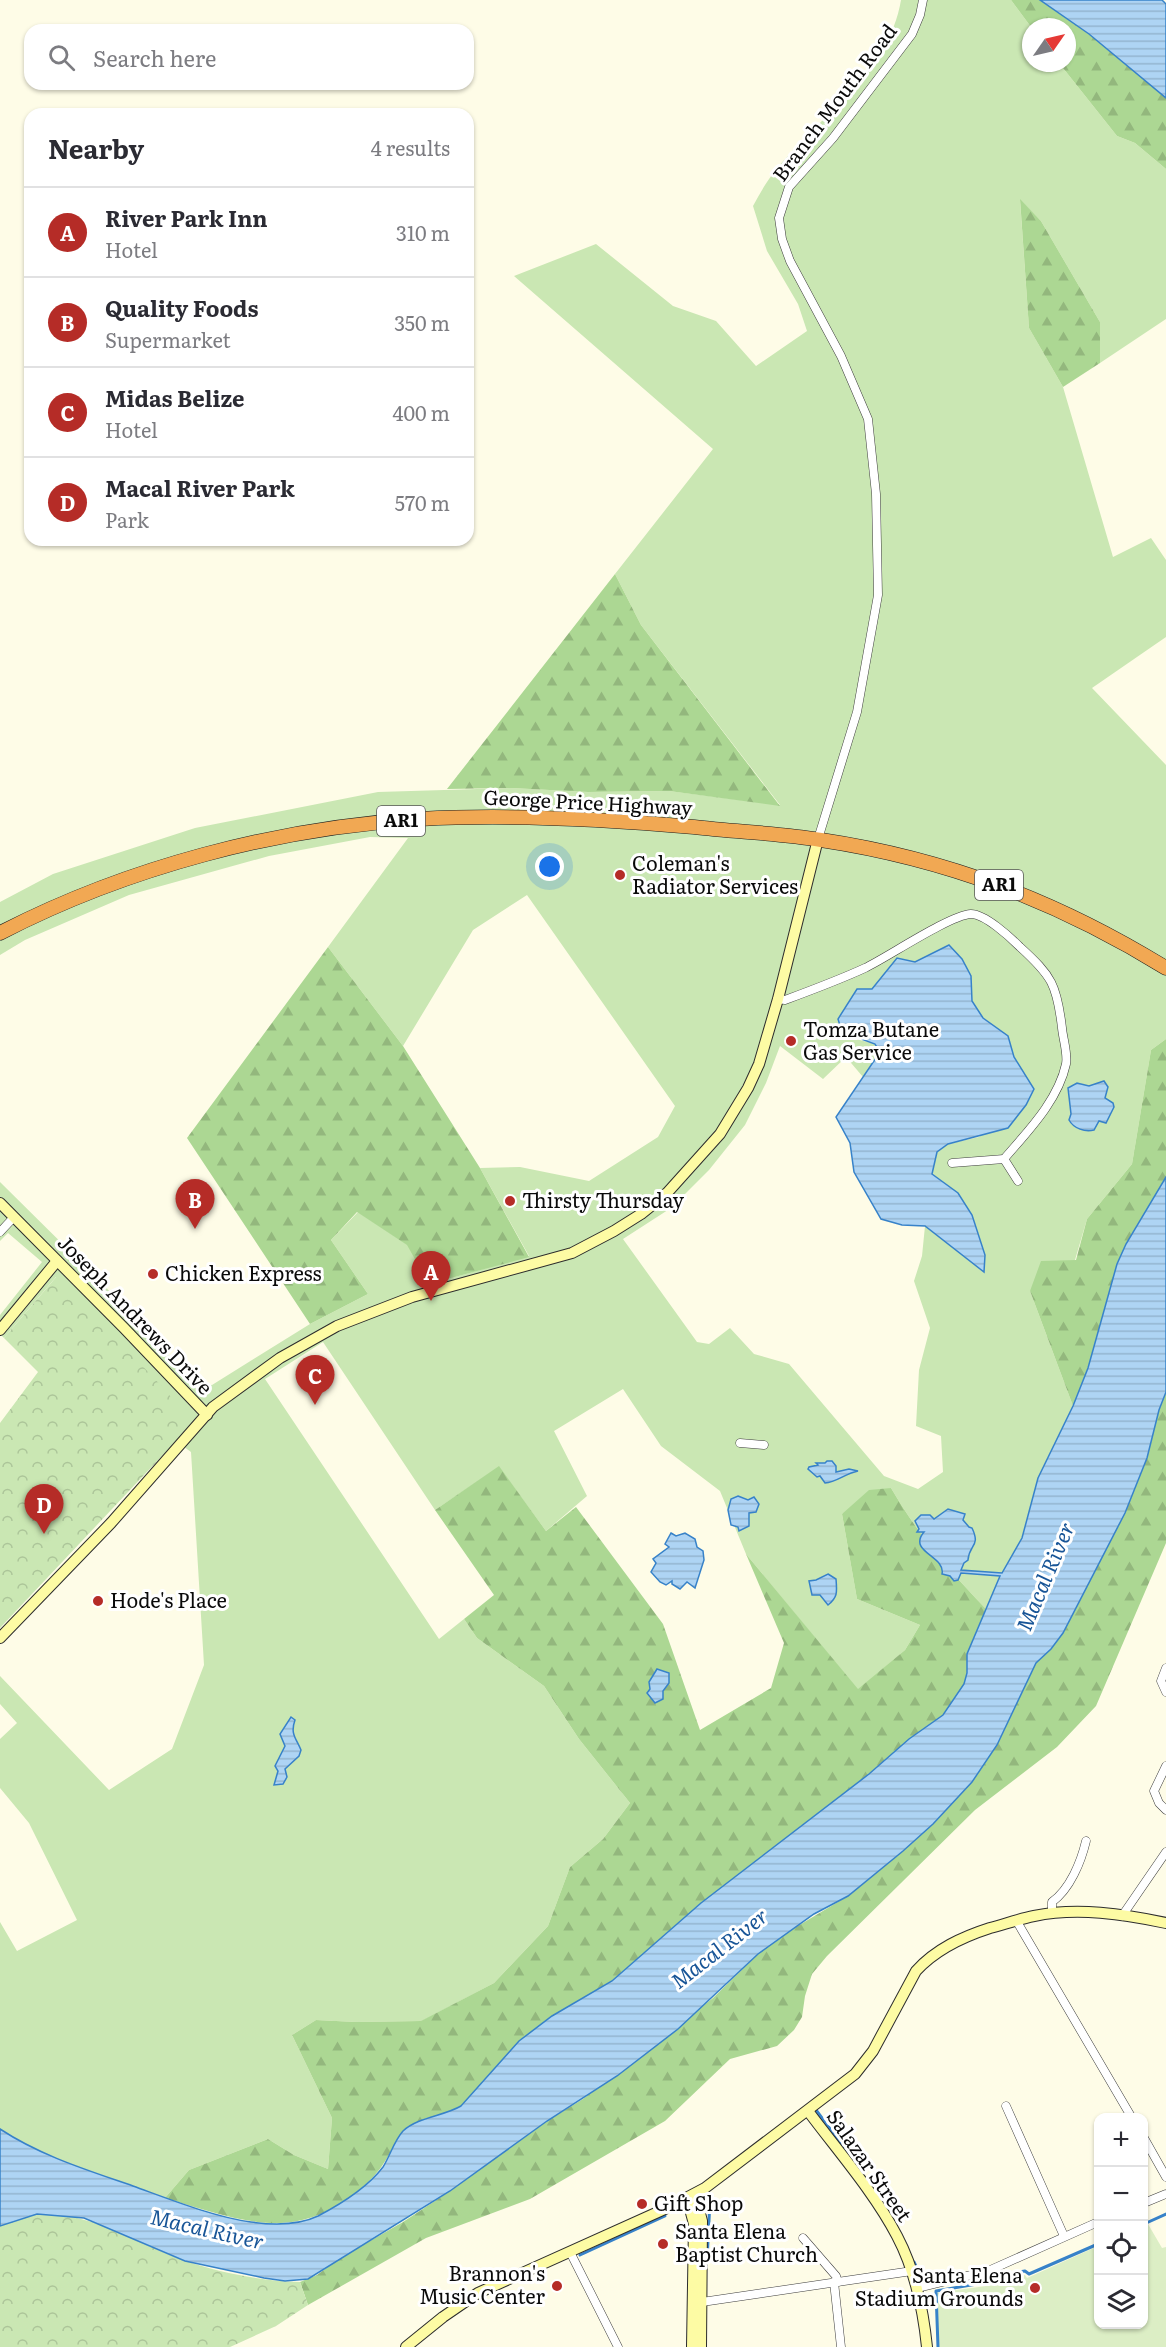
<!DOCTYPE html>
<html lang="en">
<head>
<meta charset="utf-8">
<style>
	:root { --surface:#fff; --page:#f7f7f7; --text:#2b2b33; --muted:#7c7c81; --line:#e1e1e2; --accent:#b52c27 }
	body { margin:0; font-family:Literata,serif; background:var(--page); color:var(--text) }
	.controls { position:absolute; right:18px; bottom:18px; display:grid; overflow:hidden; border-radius:12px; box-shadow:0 2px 4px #0004 }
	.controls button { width:54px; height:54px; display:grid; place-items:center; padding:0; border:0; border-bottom:2px solid var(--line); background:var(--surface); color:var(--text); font:30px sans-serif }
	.compass { position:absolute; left:1022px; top:18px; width:54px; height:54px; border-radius:50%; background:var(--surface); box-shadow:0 2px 4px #0004; rotate:56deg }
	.you { position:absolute; left:550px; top:867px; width:21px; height:21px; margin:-15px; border:4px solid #fff; border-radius:50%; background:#1a73e8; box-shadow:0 0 0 9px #1a73e833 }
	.badge { display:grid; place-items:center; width:39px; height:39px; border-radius:50%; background:var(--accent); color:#fff; font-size:20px; font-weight:700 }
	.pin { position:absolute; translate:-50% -50px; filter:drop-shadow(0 2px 3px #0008) }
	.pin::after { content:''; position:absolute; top:32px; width:21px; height:18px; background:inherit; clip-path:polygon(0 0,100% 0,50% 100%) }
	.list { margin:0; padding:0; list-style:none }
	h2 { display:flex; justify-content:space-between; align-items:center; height:78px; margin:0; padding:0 24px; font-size:26px }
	h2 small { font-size:20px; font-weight:400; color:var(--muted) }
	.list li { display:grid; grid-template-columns:39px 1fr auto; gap:18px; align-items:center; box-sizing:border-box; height:90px; padding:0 24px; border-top:2px solid var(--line) }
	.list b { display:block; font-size:22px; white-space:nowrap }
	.list p { margin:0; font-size:20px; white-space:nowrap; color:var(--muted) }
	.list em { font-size:20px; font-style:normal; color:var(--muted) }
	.icon { flex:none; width:33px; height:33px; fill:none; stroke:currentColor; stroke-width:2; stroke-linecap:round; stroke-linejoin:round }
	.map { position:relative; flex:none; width:1166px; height:2347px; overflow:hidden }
	.search { position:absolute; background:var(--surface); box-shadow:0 2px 4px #0004; left:24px; top:24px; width:450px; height:66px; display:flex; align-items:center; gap:15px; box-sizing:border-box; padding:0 21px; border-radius:18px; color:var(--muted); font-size:22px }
	.panel { position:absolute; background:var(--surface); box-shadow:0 2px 4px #0004; left:24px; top:108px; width:450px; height:438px; border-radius:18px }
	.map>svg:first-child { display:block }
	.grass { fill:#cae7b3; fill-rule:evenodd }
	.forest { fill:url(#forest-firs) }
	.park { fill:url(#park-crowns) }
	.pitch { fill:#dceec5 }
	.water { fill:url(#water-rules); stroke:#3782c9; stroke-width:1.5 }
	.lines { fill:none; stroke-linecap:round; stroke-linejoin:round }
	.stream { stroke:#3782c9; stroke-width:3 }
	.street-casing { stroke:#3d3d3d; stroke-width:9 }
	.secondary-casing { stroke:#2c2c2c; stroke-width:12 }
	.highway-casing { stroke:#1b1b1b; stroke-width:15 }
	.street { stroke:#fff; stroke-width:8 }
	.secondary { stroke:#fdfba4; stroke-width:10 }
	.highway { stroke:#f1a853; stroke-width:14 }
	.poi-dot { fill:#b52c27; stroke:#fff; stroke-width:2 }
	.labels { text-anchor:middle; stroke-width:6; stroke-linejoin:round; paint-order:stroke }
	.shield { fill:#fff; stroke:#545454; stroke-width:1.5 }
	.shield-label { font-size:18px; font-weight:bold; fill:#0a0a0a }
	.street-label { font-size:20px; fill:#0a0a0a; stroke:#fff }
	.poi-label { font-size:20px; fill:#0a0a0a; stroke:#fff; text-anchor:start }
	.water-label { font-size:21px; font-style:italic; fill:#185597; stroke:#fff }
</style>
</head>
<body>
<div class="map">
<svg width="1166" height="2347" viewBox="0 0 1166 2347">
	<defs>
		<pattern id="forest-firs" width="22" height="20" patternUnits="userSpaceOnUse" patternTransform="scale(1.5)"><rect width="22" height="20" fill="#acd793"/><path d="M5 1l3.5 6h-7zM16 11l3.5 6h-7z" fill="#93b77d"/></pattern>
		<pattern id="park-crowns" width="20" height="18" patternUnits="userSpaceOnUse" patternTransform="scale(1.5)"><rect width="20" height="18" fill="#cae7b3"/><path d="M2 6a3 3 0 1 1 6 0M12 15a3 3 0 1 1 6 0" fill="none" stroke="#acc599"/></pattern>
		<pattern id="water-rules" width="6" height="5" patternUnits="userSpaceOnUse" patternTransform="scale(1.5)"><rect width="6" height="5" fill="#aed4f4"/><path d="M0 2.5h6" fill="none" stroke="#94b5d0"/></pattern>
	</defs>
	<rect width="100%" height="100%" fill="#fefce7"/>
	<path class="grass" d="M901,0H1011L1031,27V63H1059L1117,136L1135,143L1166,169V319L1100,363V322L1041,221L1020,200L1029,328L1063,387L1113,557L1151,538L1166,560V637L1092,688L1166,765V1039L1151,1050L1132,1164L1087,1219L1075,1260L1030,1291L1073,1406L1038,1478L1022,1538L1001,1576L986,1609C947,1568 919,1536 891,1488L842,1514L857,1599L920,1625L905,1650L858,1690L746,1554L720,1491L661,1446L623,1389L554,1431L587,1496L546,1531L499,1467L435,1510L323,1342L265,1379L439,1639L464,1619L477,1638L544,1686L579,1739L630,1803L603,1839L570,1867L548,1926L494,1983L422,2021L356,2022L316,2020L292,2035L332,2118L328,2169L294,2155L268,2139L189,2170L165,2198C109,2178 50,2162 0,2129V1922L17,1951L77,1920L29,1823L0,1788V1739L17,1723L0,1704V1676L109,1790L172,1749L204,1665L191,1452L176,1441L56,1277L4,1338L0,1334V1315L42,1262L8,1233L0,1241V1182L99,1280L195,1383L212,1385L310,1324L368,1294L331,1240L358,1212L408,1245L430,1284L529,1256L480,1168L520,1167L589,1181L658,1137L675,1106L527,895L473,930L403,1046L328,947L408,838L370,837L269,856L129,895L25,940L0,955V902L53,874L195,828L378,792L511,788L588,792L669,791L780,805L641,625L615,574L713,449L514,276L596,244L673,306L716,321L756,366L807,331L798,304L767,251L753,206C759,195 765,184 772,175C815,119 889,74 901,0ZM949,945L971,976L972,1001L983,1018L1008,1036L1014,1057L1034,1089L979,1137L948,1144L937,1152L932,1174L958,1193L948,1243L925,1226L922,1256L914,1281L930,1328L919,1370L916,1426L941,1436L943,1472L918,1489L884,1476L789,1364L754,1354L730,1328L709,1344L697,1342L623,1239L671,1208L709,1170L745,1125L766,1083L780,1046L823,1079L846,1057L863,1077L880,1052L875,1044L856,1039L838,1019L857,989H872L897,958L915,962Z"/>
	<g class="forest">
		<path d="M1011,0H1040L1045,3L1089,34L1166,98V169L1135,143L1117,136L1059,63H1067V27H1031Z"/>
		<path d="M1020,199L1041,221L1100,322V363L1063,387L1029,328Z"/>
		<path d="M615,574L641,625L780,806L669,791L588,792L511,788L447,789Z"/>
		<path d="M328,947L403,1046L480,1168L529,1257L429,1284L407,1245L357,1212L331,1240L368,1294L310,1324L187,1138Z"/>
		<path d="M1166,1039V1177L1126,1244L1117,1264L1088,1368L1073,1406L1030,1291L1041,1261L1076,1260L1087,1219L1132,1164L1151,1050Z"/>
		<path d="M1166,1392V1543L1096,1706L1057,1747L975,1810L827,1956L812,1974L805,1996L802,2017L794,2030L777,2046L730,2059L665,2121L530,2199L426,2238L308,2305L300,2282L317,2275L337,2260L403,2222L450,2191L547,2121L583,2099L713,1998L758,1954L786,1933L848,1896L903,1851L933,1824L972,1782L997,1745L1036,1663L1051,1649L1063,1633L1125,1513L1147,1458L1159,1410Z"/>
		<path d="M499,1466L546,1531L576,1507L663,1624L700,1730L771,1688L784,1643L746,1554L858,1689L905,1650L920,1625L857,1599L842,1514L869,1490L891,1488C919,1536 947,1568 986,1609L967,1654V1673L964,1684L943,1715L909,1739L869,1774L701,1903L612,1981L552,2016L519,2041L461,2106C444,2116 417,2117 403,2132C398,2137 395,2145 391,2151C384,2164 377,2174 366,2184C298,2246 243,2221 165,2198L189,2170L268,2139L294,2155L328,2169L332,2118L292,2035L316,2020L356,2022L421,2021L494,1983L548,1926L570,1867L603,1839L630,1803L579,1739L544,1686L477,1638L464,1619L494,1595L435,1510Z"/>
	</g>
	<g class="park">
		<path d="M57,1276L169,1394L182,1418L176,1441L0,1628V1423L38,1372L4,1338Z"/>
		<path d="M37,2214C95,2212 134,2243 186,2261C221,2273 263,2281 300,2282L308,2305L276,2326L230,2347H0V2226Z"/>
	</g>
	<path class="pitch" d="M1148,2224L1162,2248L1166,2247V2347H938L935,2293L1008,2283V2278L1025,2275L1027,2278L1098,2246V2324H1144V2226Z"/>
	<g class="water">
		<path d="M1040,0H1162L1166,4V98L1089,34Z"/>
		<path d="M949,945L962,959L971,976L972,1001L983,1018L1008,1036L1014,1057L1034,1089L1026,1105L1008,1128L948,1144L937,1152L932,1174L958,1193L972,1215L985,1255L984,1272L925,1226L902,1225L881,1219L854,1172L850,1143L836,1117L880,1052L875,1044L842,1032L838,1019L857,989H872L897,958L915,962Z"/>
		<path d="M1104,1081L1108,1087L1105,1098L1113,1103L1114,1107L1106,1123L1099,1121L1094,1130C1085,1132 1074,1129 1069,1120L1071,1114L1068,1088L1077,1083L1089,1086Z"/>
		<path d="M1166,1177V1392L1159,1410L1147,1458L1125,1513L1063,1633L1051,1649L1036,1663L997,1745L972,1782L933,1824L903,1851L848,1896L814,1914L758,1954L678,2029L617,2076L547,2121L450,2191L308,2279L285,2281L264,2278L185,2261L84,2218L37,2214L0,2226V2129C41,2156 87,2170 133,2186C169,2199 214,2217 251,2222C273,2225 297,2226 318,2216C341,2204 367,2188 383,2167C390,2156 394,2141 403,2131C418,2117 444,2116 461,2106L519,2041L552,2016L612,1981L701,1903L869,1774L909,1739L943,1715L964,1684L967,1673V1654L1000,1576L961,1573L958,1580L954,1581L950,1576L942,1574C946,1556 907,1552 924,1532H917L919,1529L915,1521L921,1515H930L934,1519L948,1509L965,1514L963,1520L969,1527L972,1528C981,1547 969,1544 968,1560L964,1563L961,1570L1002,1573L1022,1538L1038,1478L1073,1406L1088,1368L1117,1264L1126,1244Z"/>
		<path d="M827,1461H832L836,1466V1472L849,1469L858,1471C844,1474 837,1482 825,1483L820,1476L817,1477L808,1469L809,1467L818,1465L816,1463H825Z"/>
		<path d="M738,1496L748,1500L754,1497L759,1504L756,1512L749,1513V1526L739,1531L738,1527L731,1525L728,1510L731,1499Z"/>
		<path d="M671,1533L676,1536L685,1533L695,1539L697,1547L703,1551L704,1560L695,1588L687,1582L680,1589L672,1584V1581L666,1585L660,1582L651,1572L656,1563L653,1559L669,1547L665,1544Z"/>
		<path d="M828,1574L836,1579C837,1592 838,1597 828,1605L820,1595H812L809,1581L816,1580Z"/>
		<path d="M657,1669L669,1673V1683L663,1691V1699L655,1703L647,1693L650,1689L649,1682Z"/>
		<path d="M291,1717L295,1720C290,1734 296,1738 301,1750L299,1756L285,1769L287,1777L283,1784L274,1785L278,1771L275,1766L285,1746L280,1734Z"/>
	</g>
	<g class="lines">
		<g class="stream">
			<path d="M816,2110L847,2152"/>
			<path d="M1144,2224L1166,2214"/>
			<path d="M580,2255L665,2216"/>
			<path d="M707,2261L710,2200"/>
			<path d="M914,2262L921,2277L932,2274"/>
			<path d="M938,2347L936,2291L1006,2279L1008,2274L1025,2271L1029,2274L1098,2244"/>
		</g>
		<defs>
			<g id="street">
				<path d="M818,839L857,712L878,595L876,494L868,419L841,356L790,261L782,239L779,218L789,187L833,138L912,34L920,15L923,0"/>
				<path d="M778,999L785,1000C812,990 839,980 865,968C888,957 950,915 971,914C985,914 1010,937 1020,947C1052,976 1057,985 1062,1028C1063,1039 1068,1054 1066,1064C1058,1101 1027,1132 1004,1159L1018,1181"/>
				<path d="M952,1163L1004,1159"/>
				<path d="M0,1232L14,1217"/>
				<path d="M740,1443L764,1445"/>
				<path d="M1166,1668L1161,1681L1166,1692"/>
				<path d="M1166,1766L1154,1791L1159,1803L1166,1810"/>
				<path d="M1052,1913V1902C1070,1889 1081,1862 1086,1841"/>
				<path d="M1122,1916L1166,1852"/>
				<path d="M1016,1920L1132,2118"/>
				<path d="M1006,2106L1064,2236"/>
				<path d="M1144,2138L1166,2177"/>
				<path d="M1144,2203L1166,2194"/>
				<path d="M803,2238L836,2276L838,2282"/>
				<path d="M570,2252L618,2347"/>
				<path d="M834,2282L841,2347"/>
				<path d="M917,2288L988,2271L1098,2222"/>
				<path d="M702,2302L912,2271"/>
			</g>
			<g id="secondary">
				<path d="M0,1203L124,1328L207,1415"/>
				<path d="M0,1330L57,1261"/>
				<path d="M0,1638L111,1523L213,1407L280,1358L337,1326L412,1297L572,1253L614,1231L641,1214L667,1193L720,1134L748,1088L759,1064L778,999L818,839"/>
				<path d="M808,2111C837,2150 874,2192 897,2236C915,2270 923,2308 927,2347"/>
				<path d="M695,2194L702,2221L701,2347"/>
				<path d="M687,2198L694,2224L692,2347"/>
				<path d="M406,2347L443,2317L478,2293L667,2208L705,2188L855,2074L873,2051L916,1971C936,1949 962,1937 990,1928C1005,1924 1019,1919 1034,1916C1077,1907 1124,1914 1166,1923"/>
			</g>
			<path id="highway" d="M0,933C128,867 276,828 420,819C511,814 603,819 694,827C736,832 779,833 821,840C947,859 1057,901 1166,968"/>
		</defs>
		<use href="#street" class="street-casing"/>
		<use href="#secondary" class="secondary-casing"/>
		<use href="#highway" class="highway-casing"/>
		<use href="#street" class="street"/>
		<use href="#secondary" class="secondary"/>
		<use href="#highway" class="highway"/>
	</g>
	<g class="poi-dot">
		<circle cx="620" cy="875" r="6"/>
		<circle cx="791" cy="1041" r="6"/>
		<circle cx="510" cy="1201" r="6"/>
		<circle cx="153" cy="1274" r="6"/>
		<circle cx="98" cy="1601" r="6"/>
		<circle cx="642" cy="2204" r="6"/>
		<circle cx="663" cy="2244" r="6"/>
		<circle cx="557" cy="2286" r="6"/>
		<circle cx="1035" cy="2288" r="6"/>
	</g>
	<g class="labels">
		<g class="shield">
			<rect x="377" y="806" width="48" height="30" rx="4.5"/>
			<rect x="975" y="870" width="48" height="30" rx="4.5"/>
		</g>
		<g class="shield-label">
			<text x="401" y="827">AR1</text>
			<text x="999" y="891">AR1</text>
		</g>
		<g class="street-label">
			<text transform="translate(835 103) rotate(-53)" y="7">Branch Mouth Road</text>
			<text transform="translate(588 803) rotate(3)" y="7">George Price Highway</text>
			<text transform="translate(135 1315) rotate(46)" y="7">Joseph Andrews Drive</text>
			<text transform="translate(869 2166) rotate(55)" y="7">Salazar Street</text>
		</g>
		<g class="poi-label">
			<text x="632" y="871">Coleman's<tspan x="632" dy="23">Radiator Services</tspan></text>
			<text x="803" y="1037">Tomza Butane<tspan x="803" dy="23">Gas Service</tspan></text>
			<text x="522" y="1208">Thirsty Thursday</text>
			<text x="165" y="1281">Chicken Express</text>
			<text x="110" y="1608">Hode's Place</text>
			<text x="654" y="2211">Gift Shop</text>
			<text x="675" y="2239">Santa Elena<tspan x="675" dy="23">Baptist Church</tspan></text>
			<text x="545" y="2281" text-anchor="end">Brannon's<tspan x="545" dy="23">Music Center</tspan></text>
			<text x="1023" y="2283" text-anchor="end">Santa Elena<tspan x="1023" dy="23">Stadium Grounds</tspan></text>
		</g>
		<g class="water-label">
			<text transform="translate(1046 1577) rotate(-67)" y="7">Macal River</text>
			<text transform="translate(720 1949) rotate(-38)" y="7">Macal River</text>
			<text transform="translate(207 2230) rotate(13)" y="7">Macal River</text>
		</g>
	</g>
</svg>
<div class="controls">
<button>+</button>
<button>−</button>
<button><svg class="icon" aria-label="locate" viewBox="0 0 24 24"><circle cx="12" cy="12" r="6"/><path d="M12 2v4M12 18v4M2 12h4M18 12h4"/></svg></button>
<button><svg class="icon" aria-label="layers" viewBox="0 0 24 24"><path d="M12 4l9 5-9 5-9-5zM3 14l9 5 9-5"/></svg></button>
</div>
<svg class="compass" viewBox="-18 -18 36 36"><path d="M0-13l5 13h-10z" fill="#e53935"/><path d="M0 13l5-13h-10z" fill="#7c7c81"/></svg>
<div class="you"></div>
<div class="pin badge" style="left:431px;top:1301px">A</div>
<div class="pin badge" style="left:195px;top:1229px">B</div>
<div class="pin badge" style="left:315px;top:1405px">C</div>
<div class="pin badge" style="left:44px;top:1534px">D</div>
<div class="search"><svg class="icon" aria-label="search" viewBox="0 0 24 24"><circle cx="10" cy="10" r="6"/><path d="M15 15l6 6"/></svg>Search here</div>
<section class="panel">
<h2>Nearby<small>4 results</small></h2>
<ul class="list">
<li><span class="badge">A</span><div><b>River Park Inn</b><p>Hotel</p></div><em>310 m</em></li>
<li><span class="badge">B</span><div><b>Quality Foods</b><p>Supermarket</p></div><em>350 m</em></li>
<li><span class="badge">C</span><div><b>Midas Belize</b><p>Hotel</p></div><em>400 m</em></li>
<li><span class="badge">D</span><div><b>Macal River Park</b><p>Park</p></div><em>570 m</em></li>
</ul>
</section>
</div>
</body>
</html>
